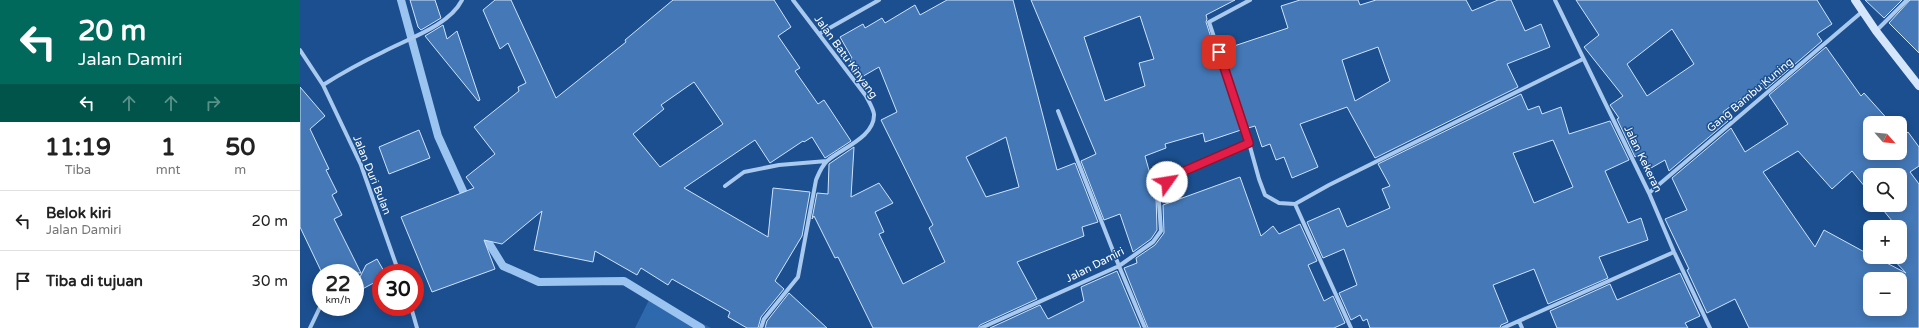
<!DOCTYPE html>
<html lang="id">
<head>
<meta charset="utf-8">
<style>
  body { margin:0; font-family:"Varela Round",sans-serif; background:#f6f6f6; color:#222; height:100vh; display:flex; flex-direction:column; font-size:15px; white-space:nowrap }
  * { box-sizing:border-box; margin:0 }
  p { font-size:13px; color:#767676 }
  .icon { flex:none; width:22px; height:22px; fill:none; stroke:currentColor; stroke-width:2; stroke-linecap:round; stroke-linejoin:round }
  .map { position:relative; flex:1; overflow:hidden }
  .sheet { display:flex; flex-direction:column; background:#fff; width:300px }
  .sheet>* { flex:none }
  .top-card { background:#00695c; color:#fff; overflow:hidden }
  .needle { width:26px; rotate:117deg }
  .buttons { position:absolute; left:1563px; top:116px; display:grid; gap:8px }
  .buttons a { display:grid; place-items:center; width:44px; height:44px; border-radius:8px; background:#fff; box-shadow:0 2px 10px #0003; font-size:20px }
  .speed { position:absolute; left:12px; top:264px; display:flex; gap:8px; font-size:20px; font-weight:700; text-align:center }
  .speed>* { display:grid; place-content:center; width:52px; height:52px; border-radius:50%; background:#fff; box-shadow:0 2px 10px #0003; line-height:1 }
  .speed small { font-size:10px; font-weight:400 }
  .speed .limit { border:6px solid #d22; background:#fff; color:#111 }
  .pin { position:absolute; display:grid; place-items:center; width:34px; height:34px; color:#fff; margin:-17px; border-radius:8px; box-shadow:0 2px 6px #0006 }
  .me { position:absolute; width:44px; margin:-22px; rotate:58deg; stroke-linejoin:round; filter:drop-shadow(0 0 3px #0008) }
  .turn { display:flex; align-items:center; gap:14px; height:84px; padding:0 12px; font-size:18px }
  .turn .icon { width:52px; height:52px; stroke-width:2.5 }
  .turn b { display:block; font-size:28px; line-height:34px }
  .lanes { display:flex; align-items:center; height:38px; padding:0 12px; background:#0003; justify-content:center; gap:20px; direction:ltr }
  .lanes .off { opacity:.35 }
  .eta { display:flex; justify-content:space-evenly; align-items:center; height:68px; text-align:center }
  .eta b { font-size:24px; font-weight:800; line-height:28px }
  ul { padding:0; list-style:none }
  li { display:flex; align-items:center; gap:12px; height:60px; padding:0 12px; border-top:1px solid #e0e0e0 }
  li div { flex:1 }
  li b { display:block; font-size:15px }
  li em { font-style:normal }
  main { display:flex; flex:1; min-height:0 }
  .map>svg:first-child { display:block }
  .green { fill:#2e69ad }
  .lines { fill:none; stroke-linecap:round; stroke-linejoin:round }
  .stream { stroke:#9cc4f0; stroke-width:8 }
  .building { fill:#4478b7; stroke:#cfe3fa; fill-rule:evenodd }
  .street { stroke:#a9c9ee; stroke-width:4 }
  .secondary { stroke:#d6e6fa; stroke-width:8 }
  .route-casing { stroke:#92132f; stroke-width:10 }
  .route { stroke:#e11d48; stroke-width:7 }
  .labels { text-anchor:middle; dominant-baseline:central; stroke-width:3; stroke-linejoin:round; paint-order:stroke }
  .street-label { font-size:11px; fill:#fff; stroke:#1b4f8f }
</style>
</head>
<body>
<main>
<section class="sheet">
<div class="top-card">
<div class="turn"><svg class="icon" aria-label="left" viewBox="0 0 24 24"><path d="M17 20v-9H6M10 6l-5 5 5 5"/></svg><div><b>20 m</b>Jalan Damiri</div></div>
<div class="lanes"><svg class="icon" aria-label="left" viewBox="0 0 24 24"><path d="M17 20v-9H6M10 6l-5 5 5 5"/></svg><svg class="icon off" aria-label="ahead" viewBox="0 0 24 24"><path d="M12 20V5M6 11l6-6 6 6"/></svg><svg class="icon off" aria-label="ahead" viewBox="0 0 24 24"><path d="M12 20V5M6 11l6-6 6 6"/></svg><svg class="icon off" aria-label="right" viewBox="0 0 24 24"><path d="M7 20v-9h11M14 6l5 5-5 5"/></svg></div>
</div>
<div class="eta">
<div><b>11:19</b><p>Tiba</p></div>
<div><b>1</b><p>mnt</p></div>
<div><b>50</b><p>m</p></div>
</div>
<ul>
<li><svg class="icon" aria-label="left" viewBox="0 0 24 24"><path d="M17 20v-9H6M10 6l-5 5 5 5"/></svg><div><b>Belok kiri</b><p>Jalan Damiri</p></div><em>20 m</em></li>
<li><svg class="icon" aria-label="arrive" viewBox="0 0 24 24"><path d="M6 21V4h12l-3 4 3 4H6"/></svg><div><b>Tiba di tujuan</b></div><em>30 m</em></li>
</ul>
</section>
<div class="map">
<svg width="1619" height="328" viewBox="0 0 1619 328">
  <rect width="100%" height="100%" fill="#1b4f8f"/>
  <path class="green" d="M351 296 411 328H335Z"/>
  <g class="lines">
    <path class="stream" d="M101 0 138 136 168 202
      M182 232 203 266 239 282 324 281 401 328"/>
  </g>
  <path class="building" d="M110 0H135L141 18 121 30 118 27Z
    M195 0H211L256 98 326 42 325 40 373 0H474L491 27 478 36 500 68 495 71 518 104 524 100 551 141 525 158 512 137 504 142 503 141 470 163 455 140 384 188 468 237 473 188 510 192 502 236 475 281 484 289 461 317 458 328H447L428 317 430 312 372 279 368 285 341 268 337 275 295 251 293 262 234 250 242 211 202 244 184 240 195 269 132 292 101 217 174 188 166 177 195 154 174 127 219 91 218 87 226 83 208 43 200 49 183 10ZM394 82 423 124 360 167 333 134 364 109 361 105Z
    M647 0H713L757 170 775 163 798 222 782 227 784 236 717 262 737 299 680 325 678 328H573L538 257 535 258 514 216 512 219 517 193 528 194 529 164 554 147 551 197 579 183 593 203 575 212 584 232 579 234 603 284 645 262 629 228 633 225 581 120 597 112 579 67 560 78 549 59 552 58 540 37 563 24 565 28 582 18 585 23 615 5 620 15ZM706 137 719 187 686 197 666 157Z
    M731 0H935L906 15 907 19 906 22 941 130 905 142 903 133 865 144 866 148 845 156 856 195 857 230 851 239 833 252 820 214 804 220 781 161 796 154ZM840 16 854 59 839 63 845 86 805 101 784 37Z
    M1000 0H1058L1060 5 1076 0H1166L1172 11 1198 0H1211L1225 31 1241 24 1250 47 1207 64 1218 87 1075 158 1047 107 1000 124 1018 167 992 178 984 157 976 160 970 144 962 147 955 126 948 128 922 50 988 28 981 6ZM1078 47 1090 81 1055 101 1042 60Z
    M1276 0H1517L1532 24 1517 34 1522 41 1466 89 1462 83 1423 112 1428 121 1369 171 1365 160 1351 168 1342 153 1335 157 1317 119 1319 118 1310 105 1323 96 1284 47 1299 35ZM1372 29 1394 64 1347 96 1327 64Z
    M1565 0H1602L1584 18Z
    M1610 0H1619V53L1589 23Z
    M143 25 147 39 157 31 180 100 178 101 125 36Z
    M1526 47 1561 96 1564 93 1591 123H1570V153H1600V133L1603 136 1608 132 1619 147V166L1610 172 1619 184V328H1449L1435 299 1407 313 1387 270 1389 269 1365 219 1387 210 1372 178 1431 128 1445 152 1488 124 1469 95ZM1498 151 1532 189 1552 171 1570 193V175H1600V205H1579L1597 227H1600V257H1591L1606 273 1575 257H1570V255L1524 230 1515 247 1463 172ZM1570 279H1600V309H1570Z
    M0 87 25 116 10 129 29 169 26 170 37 192 32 195 42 215 34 219 61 273H40L37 269 34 270V273H22L0 227Z
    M1221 94 1228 110 1239 106 1242 114 1261 107 1269 134 1310 121 1329 160 1305 171 1328 223 1341 218 1348 240 1299 257 1308 278 1248 304 1234 269 1193 285 1208 322 1201 325 1200 328H1070L1067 319 1063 321 1060 315 1051 320 1039 293 1057 285 1044 249 1023 258 1007 222 1039 208 1047 227 1090 208 1082 189 1090 186 1078 164ZM1253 140 1273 187 1234 203 1213 153Z
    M119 130 130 158 89 174 79 147Z
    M940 177 961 236 973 226 979 234 1000 224 1017 261 1008 265 1024 301 1033 296 1045 323 1034 328H848L824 268 837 263 836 258 855 245 864 233 863 205Z
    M77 259 85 273H81V279L55 293V287L66 265Z
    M817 271 841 328H690L740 305 748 319 784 301 781 287Z
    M1380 273 1400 316 1385 323 1388 328H1257L1250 311 1310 284 1317 300Z
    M489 293 527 328H465L467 321Z"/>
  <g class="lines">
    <path class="street" d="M950 0 909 22 949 143 959 179 965 195 979 203 995 204 1029 185 1283 59
      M1255 0 1349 193 1374 252 1410 328
      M1576 31 1607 0
      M519 34 579 0
      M0 50 23 85 61 165 99 273
      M23 85C42 73 62 62 83 52 107 39 149 26 162 0
      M758 111 819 266 845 328
      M425 186 444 172 479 165 527 161
      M1349 193 1563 11
      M995 204 1051 328
      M37 273V272
      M111 307 117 328
      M1219 321 1222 328
      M10 328 21 305
      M461 328 464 319 498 277 516 180C519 173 521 167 527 161 542 148 575 137 574 114 573 108 569 102 566 96L493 0
      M681 328 819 266 853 242 861 231 859 203 861 187 873 176 949 143
      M1203 328 1374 252"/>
    <path class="secondary" d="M1555 0 1576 31 1619 86"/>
  </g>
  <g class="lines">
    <defs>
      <path id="route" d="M867 182 873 176 949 143 919 52"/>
    </defs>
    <use href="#route" class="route-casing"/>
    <use href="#route" class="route"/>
  </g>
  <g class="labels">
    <g class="street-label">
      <text transform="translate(546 57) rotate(54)">Jalan Batu Kinyang</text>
      <text transform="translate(1450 95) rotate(-40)">Gang Bambu Kuning</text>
      <text transform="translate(1343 159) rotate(64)">Jalan Kekeran</text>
      <text transform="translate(72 175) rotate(68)">Jalan Duri Bulan</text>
      <text transform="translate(795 265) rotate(-27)">Jalan Damiri</text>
    </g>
  </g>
</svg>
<div class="buttons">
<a><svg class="needle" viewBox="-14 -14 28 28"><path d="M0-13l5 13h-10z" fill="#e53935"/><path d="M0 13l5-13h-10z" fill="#767676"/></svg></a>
<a><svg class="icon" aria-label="search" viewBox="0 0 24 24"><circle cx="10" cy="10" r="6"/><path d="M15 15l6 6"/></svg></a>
<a>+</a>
<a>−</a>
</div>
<div class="speed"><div>22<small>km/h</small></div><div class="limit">30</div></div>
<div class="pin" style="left:919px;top:52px;background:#d93025"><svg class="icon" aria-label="arrive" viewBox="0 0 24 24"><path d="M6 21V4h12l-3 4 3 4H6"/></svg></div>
<svg class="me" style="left:867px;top:182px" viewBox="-20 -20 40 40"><circle r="19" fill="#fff"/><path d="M0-13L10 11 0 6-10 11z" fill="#e11d48"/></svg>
</div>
</main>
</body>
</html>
